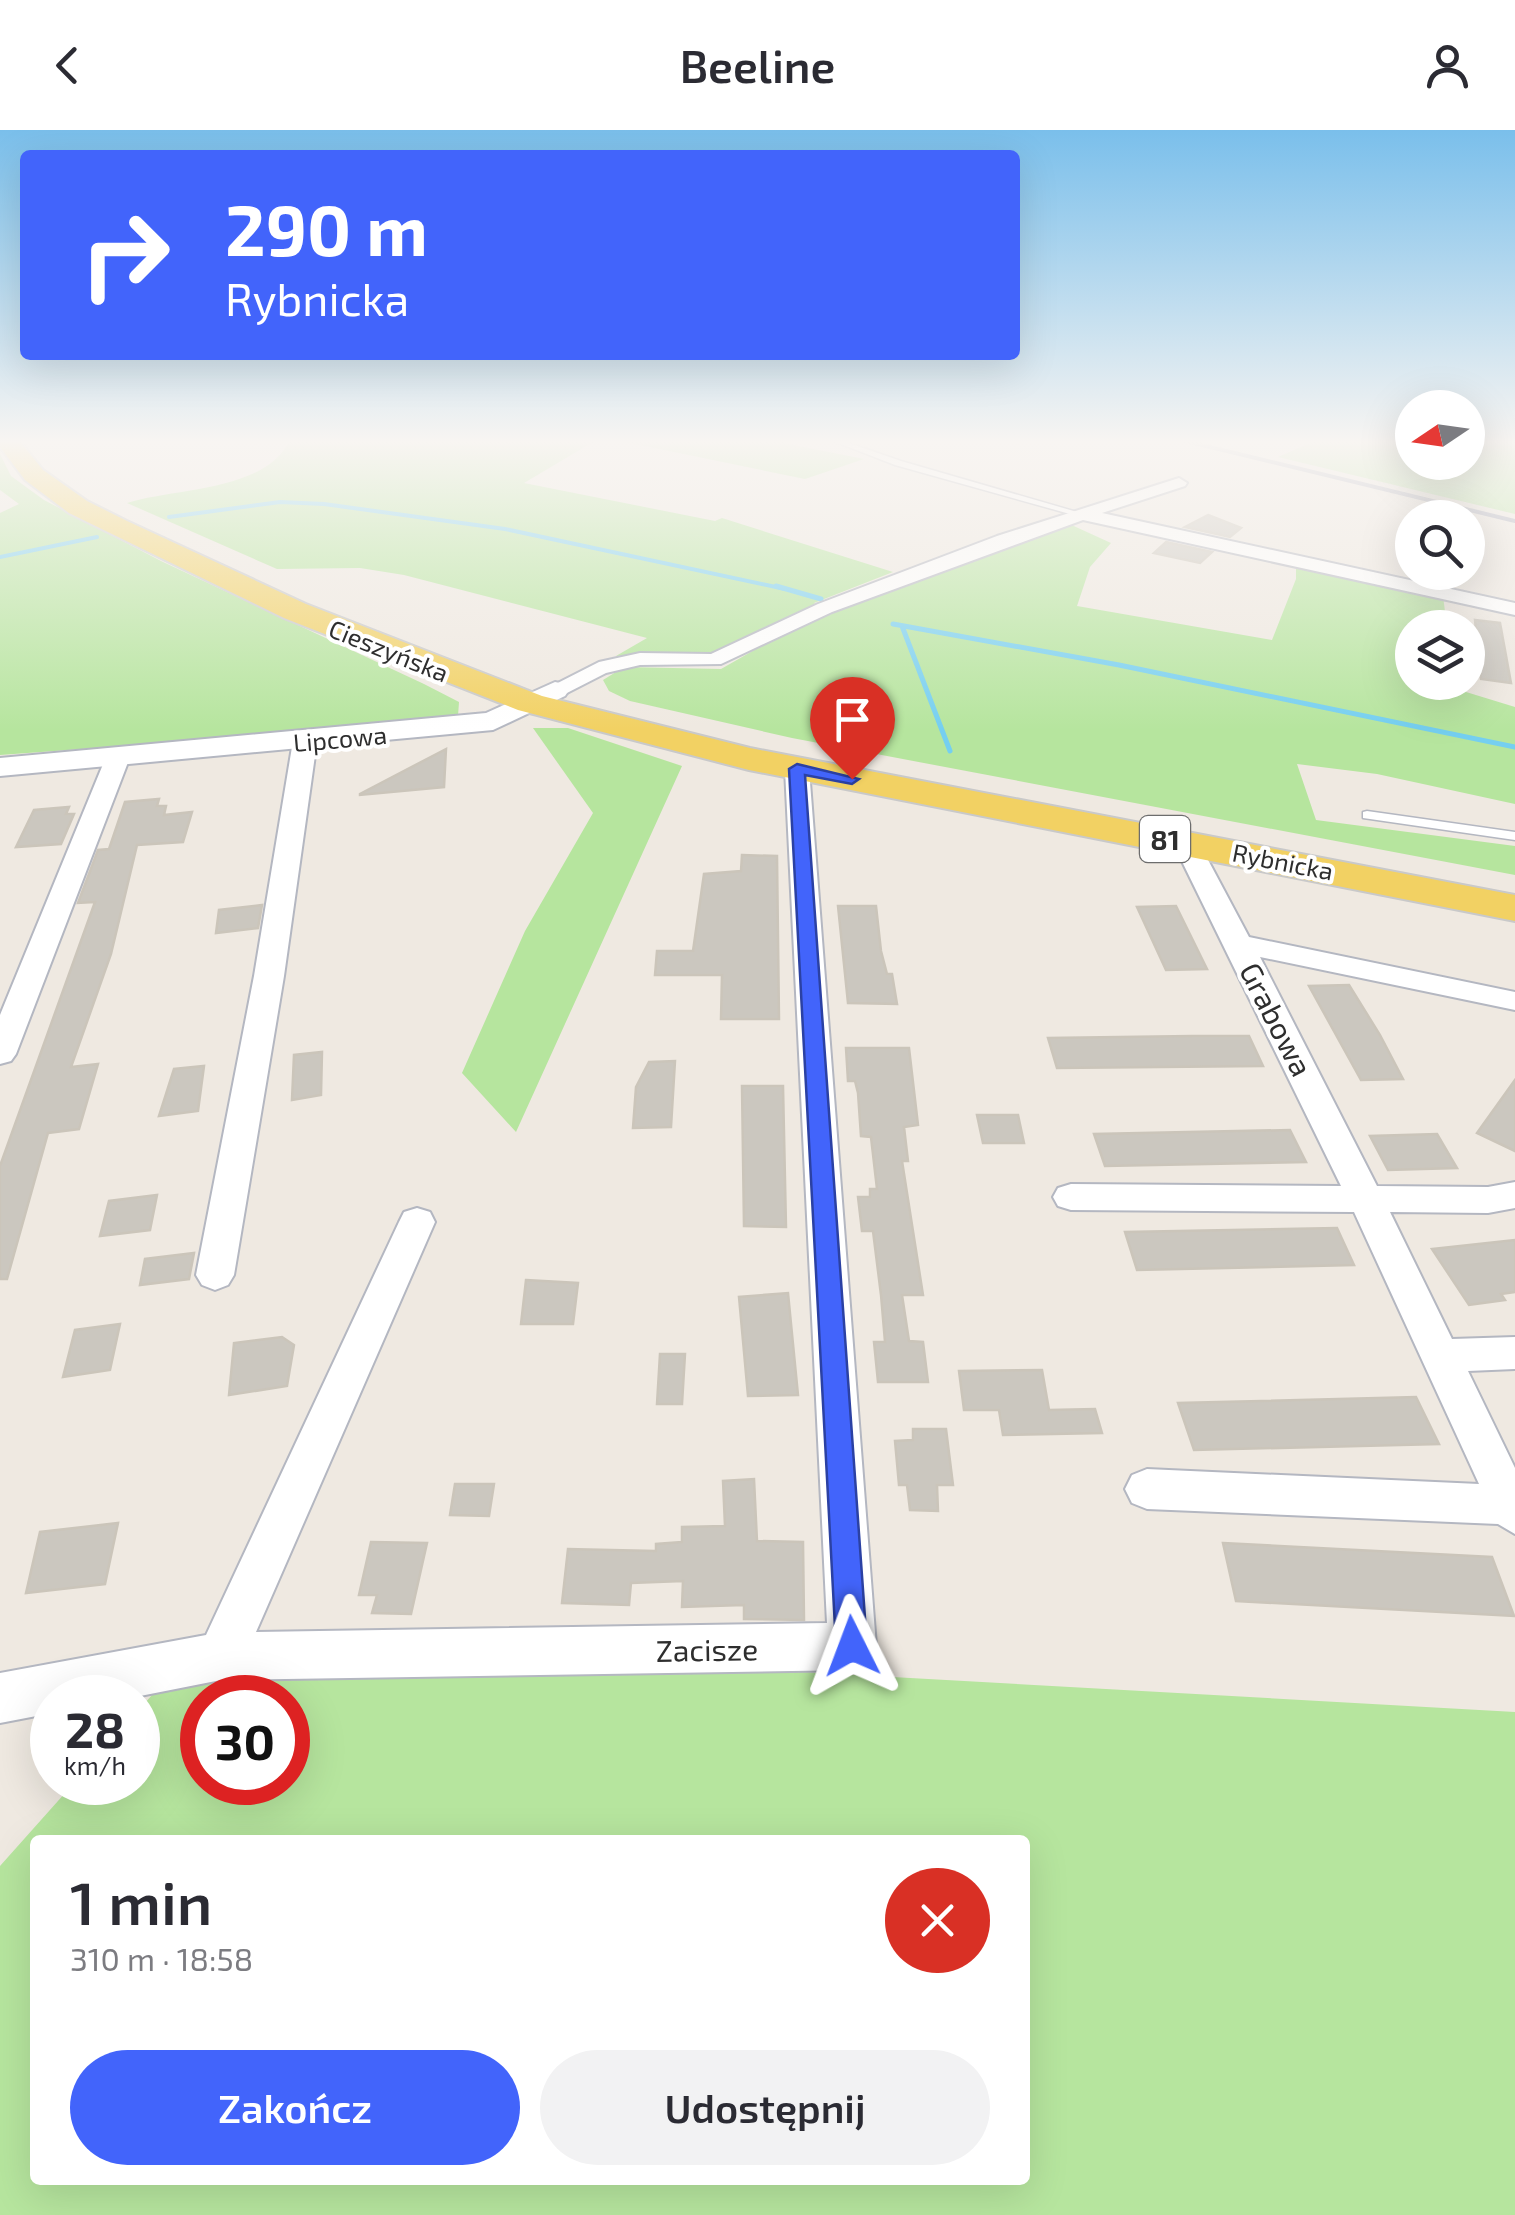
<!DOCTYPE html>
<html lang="pl">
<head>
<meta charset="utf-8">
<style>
  body { margin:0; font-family:"Exo 2",sans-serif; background:#f2f2f3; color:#2b2b33; height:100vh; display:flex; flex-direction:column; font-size:38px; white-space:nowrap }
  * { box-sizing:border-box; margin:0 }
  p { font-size:32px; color:#7c7c81 }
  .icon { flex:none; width:55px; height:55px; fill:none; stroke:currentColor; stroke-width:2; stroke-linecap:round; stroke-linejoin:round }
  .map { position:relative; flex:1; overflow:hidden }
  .side { position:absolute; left:30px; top:1705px; width:1000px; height:350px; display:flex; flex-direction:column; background:#fff; border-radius:10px; box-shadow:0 10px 40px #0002 }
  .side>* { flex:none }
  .top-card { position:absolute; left:20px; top:20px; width:1000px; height:210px; border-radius:10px; box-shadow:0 10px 40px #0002; background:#4264fb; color:#fff; overflow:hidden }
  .needle { width:65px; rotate:257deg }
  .buttons { position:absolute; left:1395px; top:260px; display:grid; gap:20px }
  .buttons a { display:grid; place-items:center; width:90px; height:90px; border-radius:50%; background:#fff; box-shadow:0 10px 40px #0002; font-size:50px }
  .speed { position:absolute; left:30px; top:1545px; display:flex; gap:20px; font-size:50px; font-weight:700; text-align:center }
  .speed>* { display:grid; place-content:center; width:130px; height:130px; border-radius:50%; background:#fff; box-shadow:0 10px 40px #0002; line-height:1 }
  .speed small { font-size:25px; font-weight:400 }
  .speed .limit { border:15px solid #d22; background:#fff; color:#111 }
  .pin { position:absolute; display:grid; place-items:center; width:85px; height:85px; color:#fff; margin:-102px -42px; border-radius:50% 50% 50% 0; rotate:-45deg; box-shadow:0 0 10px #0007 }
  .pin .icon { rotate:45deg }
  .me { position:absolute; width:110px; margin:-55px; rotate:357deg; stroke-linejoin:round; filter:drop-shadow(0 0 8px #0008) }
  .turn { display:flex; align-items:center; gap:35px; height:210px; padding:0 40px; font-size:45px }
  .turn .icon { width:130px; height:130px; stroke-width:2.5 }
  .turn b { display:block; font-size:70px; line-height:85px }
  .round { display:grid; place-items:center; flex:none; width:105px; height:105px; border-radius:52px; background:#f2f2f3 }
  .head { display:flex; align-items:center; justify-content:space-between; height:170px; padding:0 40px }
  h1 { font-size:60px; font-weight:600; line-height:75px }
  .action { display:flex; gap:20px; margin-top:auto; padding:20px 40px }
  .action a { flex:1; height:115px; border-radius:60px; background:#4264fb; color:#fff; font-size:40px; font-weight:600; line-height:115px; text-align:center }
  .action a+a { background:#f2f2f3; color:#2b2b33 }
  header { display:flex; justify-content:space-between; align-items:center; height:130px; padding:0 40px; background:#fff; font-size:45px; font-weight:600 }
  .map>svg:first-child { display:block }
  .green { fill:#b6e59e; fill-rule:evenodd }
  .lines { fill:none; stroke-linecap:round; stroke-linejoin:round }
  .stream-far1 { stroke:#75cff0; stroke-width:4 }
  .stream { stroke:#75cff0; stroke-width:5 }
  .building { fill:#cbc7bf; stroke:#cbc5ba; stroke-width:2.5 }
  .service-casing { stroke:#b4b7c1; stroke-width:3 }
  .minor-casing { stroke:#b4b7c1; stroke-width:4 }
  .tertiary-casing { stroke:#b4b7c1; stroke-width:4 }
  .primary-casing { stroke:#c9c9c9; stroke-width:4 }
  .service { fill:#fff; fill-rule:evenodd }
  .minor { fill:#fff; fill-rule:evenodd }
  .tertiary { fill:#fff; fill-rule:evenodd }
  .primary { fill:#f2d163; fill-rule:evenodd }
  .rail { stroke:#a3a6b8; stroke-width:4 }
  .route { fill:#4264fb; stroke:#2b41a3; stroke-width:2.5 }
  .labels { text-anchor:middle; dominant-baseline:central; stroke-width:8; stroke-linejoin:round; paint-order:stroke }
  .far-street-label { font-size:25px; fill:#2e2e2e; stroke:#fff }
  .shield { fill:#fff; stroke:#6d6d6d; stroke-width:2.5 }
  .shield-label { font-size:28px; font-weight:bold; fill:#2e2e2e }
  .street-label { font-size:30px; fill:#2e2e2e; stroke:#fff }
</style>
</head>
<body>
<header><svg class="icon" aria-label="back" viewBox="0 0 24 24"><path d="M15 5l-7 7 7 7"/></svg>Beeline<svg class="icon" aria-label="person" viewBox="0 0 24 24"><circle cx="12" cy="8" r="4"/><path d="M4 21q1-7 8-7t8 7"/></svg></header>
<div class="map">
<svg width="1515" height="2085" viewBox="0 0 1515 2085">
  <rect width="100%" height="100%" fill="#efe9e1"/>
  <path class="green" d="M290 309H598L524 353 715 391 722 388 893 442 814 473 819 477 711 523 616 526 647 508 404 445 360 438 277 439 127 373C172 358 268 362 290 309Z
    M611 309H764L864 329 805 349Z
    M1319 309H1412V332H1468V309H1515V384L1278 327Z
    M0 324 11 346 44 370 161 431 424 554 459 572 458 586 421 594 0 625V383L19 374 0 360Z
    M1065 392 1111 413 1090 437 1077 476 1272 510 1296 449V435L1443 466 1447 497 1412 498V552L1452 553 1453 558 1515 577V674L1377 644 1297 634 1316 690 1515 716V745L792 608 630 571 609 561 603 550 624 537 721 539 814 486Z
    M533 598H568L682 636 516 1002 462 943 525 801 593 683Z
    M678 1535 1515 1582V2085H0V1736L74 1653 138 1652V1581L172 1542ZM202 1568H288V1652H202ZM35 1710H1025V2050H35Z"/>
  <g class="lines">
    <path class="stream-far1" d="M169 387 280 372 324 374 505 399 785 459
      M0 427 97 407"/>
    <path class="stream" d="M776 456 821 469
      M893 494 1119 535 1515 617
      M902 496 950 621"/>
  </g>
  <path class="building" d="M1208 385 1241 398 1230 407 1185 397Z
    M1166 412 1212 422 1200 433 1154 423Z
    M1475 490 1500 493 1511 553 1481 549Z
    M446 619 444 657 360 665V664Z
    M159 669 157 676H166L164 685 192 682 183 712 137 715 111 824 71 937 98 934 79 999 48 1003 7 1149H0V1036L95 772 78 773 98 720 109 719 125 672Z
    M69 677 66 684H74L61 714 16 717 34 680Z
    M742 725 777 726 779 889H721L722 845H655L657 821H693L704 744 741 741Z
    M262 775 258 798 216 803 219 780Z
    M838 776H876L881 821 887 844H892L897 874 848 873Z
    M1176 776 1207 839 1166 840 1137 777Z
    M1349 855 1380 905 1403 949 1361 950 1309 856Z
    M1192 906H1249L1263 936 1057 938 1048 908Z
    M846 918H909L918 995 904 997 908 1031H902L923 1165H902L909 1211 923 1212 928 1252H878L874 1212H885L881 1165 873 1101H862L858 1067H870V1059H877L871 1007 861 1006 858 963 855 951H848Z
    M322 922 321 965 292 970 294 925Z
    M675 931 671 997 633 998 636 957 649 932Z
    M204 936 198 981 159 986 174 939Z
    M1515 950V1021L1477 1003Z
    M742 956H783L786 1097 744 1096Z
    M977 985H1018L1024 1013H983Z
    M1290 1000 1306 1032 1105 1036 1094 1004Z
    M1437 1004 1457 1038 1388 1040 1370 1006Z
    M157 1065 150 1100 100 1106 109 1071Z
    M1337 1098 1354 1135 1137 1140 1125 1102Z
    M1515 1110V1162L1501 1164 1505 1170 1469 1175 1432 1119Z
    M194 1123 189 1149 140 1155 145 1129Z
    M526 1150 578 1153 573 1194H521Z
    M788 1163 798 1265 748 1266 739 1167Z
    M120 1194 110 1240 63 1247 75 1200Z
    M282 1207 294 1215 287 1256 229 1265 234 1213Z
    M660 1224H685L682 1274H657Z
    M1042 1240 1049 1280 1095 1279 1102 1303 1003 1305 999 1280H964L959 1241Z
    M1416 1267 1439 1314 1194 1320 1178 1273Z
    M913 1299H946L953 1355H937L938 1381 910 1380 907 1355H899L895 1311 913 1310Z
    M754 1349 757 1411 803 1412 804 1490 744 1489V1475L682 1477 683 1451 631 1453 629 1475 562 1473 568 1419 656 1421V1414L682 1412V1397L725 1396 723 1351Z
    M455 1354H494L489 1386 450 1385Z
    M118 1393 105 1454 26 1463 40 1402Z
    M371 1412 427 1413 411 1484 372 1483 377 1465H359Z
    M1223 1413 1492 1427 1514 1486 1236 1471Z"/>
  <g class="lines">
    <defs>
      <path id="service" d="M828 309H837L901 331 1084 384 1077 386 895 335Z
        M1367 681 1515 702V710L1363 688V682Z"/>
      <path id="minor" d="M1179 348 1187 353 1185 356 1102 383 1515 473V485L1083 390 832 482 721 534 640 535 606 543 563 565H547L544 560 599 532 640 523 711 524 818 474 997 406Z
        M305 604 317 611 284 846 234 1145 228 1155 215 1160 202 1155 196 1145 254 846 293 611Z
        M118 620 130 627 16 924 11 931 0 934V885L106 627Z
        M797 632 809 639 876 1516 869 1533 852 1540 221 1550 130 1568H52V1583L0 1593V1543L206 1505 399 1092 404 1082 417 1078 430 1082 435 1092 256 1502 827 1493 785 639Z
        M1186 705 1199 713 1249 807 1515 862V880L1260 827 1377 1056 1488 1057 1515 1052V1078L1488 1083 1390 1082 1452 1209 1515 1207V1239L1468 1241 1515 1338V1404L1498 1394 1147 1379 1132 1373 1125 1359 1132 1345 1147 1339 1479 1354 1354 1082 1071 1080 1058 1076 1053 1067 1058 1058 1071 1054 1341 1056 1173 713Z"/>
      <path id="tertiary" d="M555 552 565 554 569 560 565 566 493 600 0 646V628L486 583Z"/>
      <path id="primary" d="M0 309H18L43 340 87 371 127 391 306 474 542 566 750 618 1515 765V791L749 640 518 580 284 488 69 383 25 350 0 317Z"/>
    </defs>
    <use href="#service" class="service-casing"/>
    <use href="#minor" class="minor-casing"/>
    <use href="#tertiary" class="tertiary-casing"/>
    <use href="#primary" class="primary-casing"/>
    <use href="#service" class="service"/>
    <use href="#minor" class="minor"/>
    <use href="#tertiary" class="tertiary"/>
    <use href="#primary" class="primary"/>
    <path class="rail" d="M1177 309 1515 391"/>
  </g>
  <linearGradient id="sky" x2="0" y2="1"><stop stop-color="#7abfeb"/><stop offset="0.52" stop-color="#f8f5f2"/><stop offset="1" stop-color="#f8f5f2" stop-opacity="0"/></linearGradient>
  <rect width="1515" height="600" fill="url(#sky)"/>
  <path class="route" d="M797 634 859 649 852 654 805 645 867 1516 863 1527 852 1532 840 1527 836 1516 789 639Z"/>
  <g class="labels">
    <g class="far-street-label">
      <text transform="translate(389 520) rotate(22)">Cieszyńska</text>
      <text transform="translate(340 608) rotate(-5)">Lipcowa</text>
      <text transform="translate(1283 731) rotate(11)">Rybnicka</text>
    </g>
    <rect class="shield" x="1140" y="686" width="50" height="46" rx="8"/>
    <g class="shield-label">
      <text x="1165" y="709">81</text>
    </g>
    <g class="street-label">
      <text transform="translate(1277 889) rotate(63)">Grabowa</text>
      <text transform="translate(707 1519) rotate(-1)">Zacisze</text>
    </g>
  </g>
</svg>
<div class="buttons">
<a><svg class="needle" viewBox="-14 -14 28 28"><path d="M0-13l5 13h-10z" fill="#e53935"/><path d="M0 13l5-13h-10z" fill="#7c7c81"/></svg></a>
<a><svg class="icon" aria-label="search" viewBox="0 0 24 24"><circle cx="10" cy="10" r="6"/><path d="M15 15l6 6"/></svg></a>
<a><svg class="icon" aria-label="layers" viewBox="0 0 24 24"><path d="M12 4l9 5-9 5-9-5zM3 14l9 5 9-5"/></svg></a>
</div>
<div class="speed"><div>28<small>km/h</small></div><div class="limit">30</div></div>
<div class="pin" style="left:852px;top:649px;background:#d93025"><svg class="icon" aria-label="arrive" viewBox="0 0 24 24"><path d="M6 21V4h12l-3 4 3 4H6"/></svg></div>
<svg class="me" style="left:852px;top:1516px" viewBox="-20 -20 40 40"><path d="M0-17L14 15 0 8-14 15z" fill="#4264fb" stroke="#fff" stroke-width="4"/></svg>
<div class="top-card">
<div class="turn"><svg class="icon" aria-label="right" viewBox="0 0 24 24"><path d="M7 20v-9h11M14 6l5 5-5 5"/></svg><div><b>290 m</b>Rybnicka</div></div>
</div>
<section class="side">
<div class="head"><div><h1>1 min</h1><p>310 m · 18:58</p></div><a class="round" style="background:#d93025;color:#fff"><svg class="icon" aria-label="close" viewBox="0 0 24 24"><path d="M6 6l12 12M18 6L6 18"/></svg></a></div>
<div class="action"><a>Zakończ</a><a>Udostępnij</a></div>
</section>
</div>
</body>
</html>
